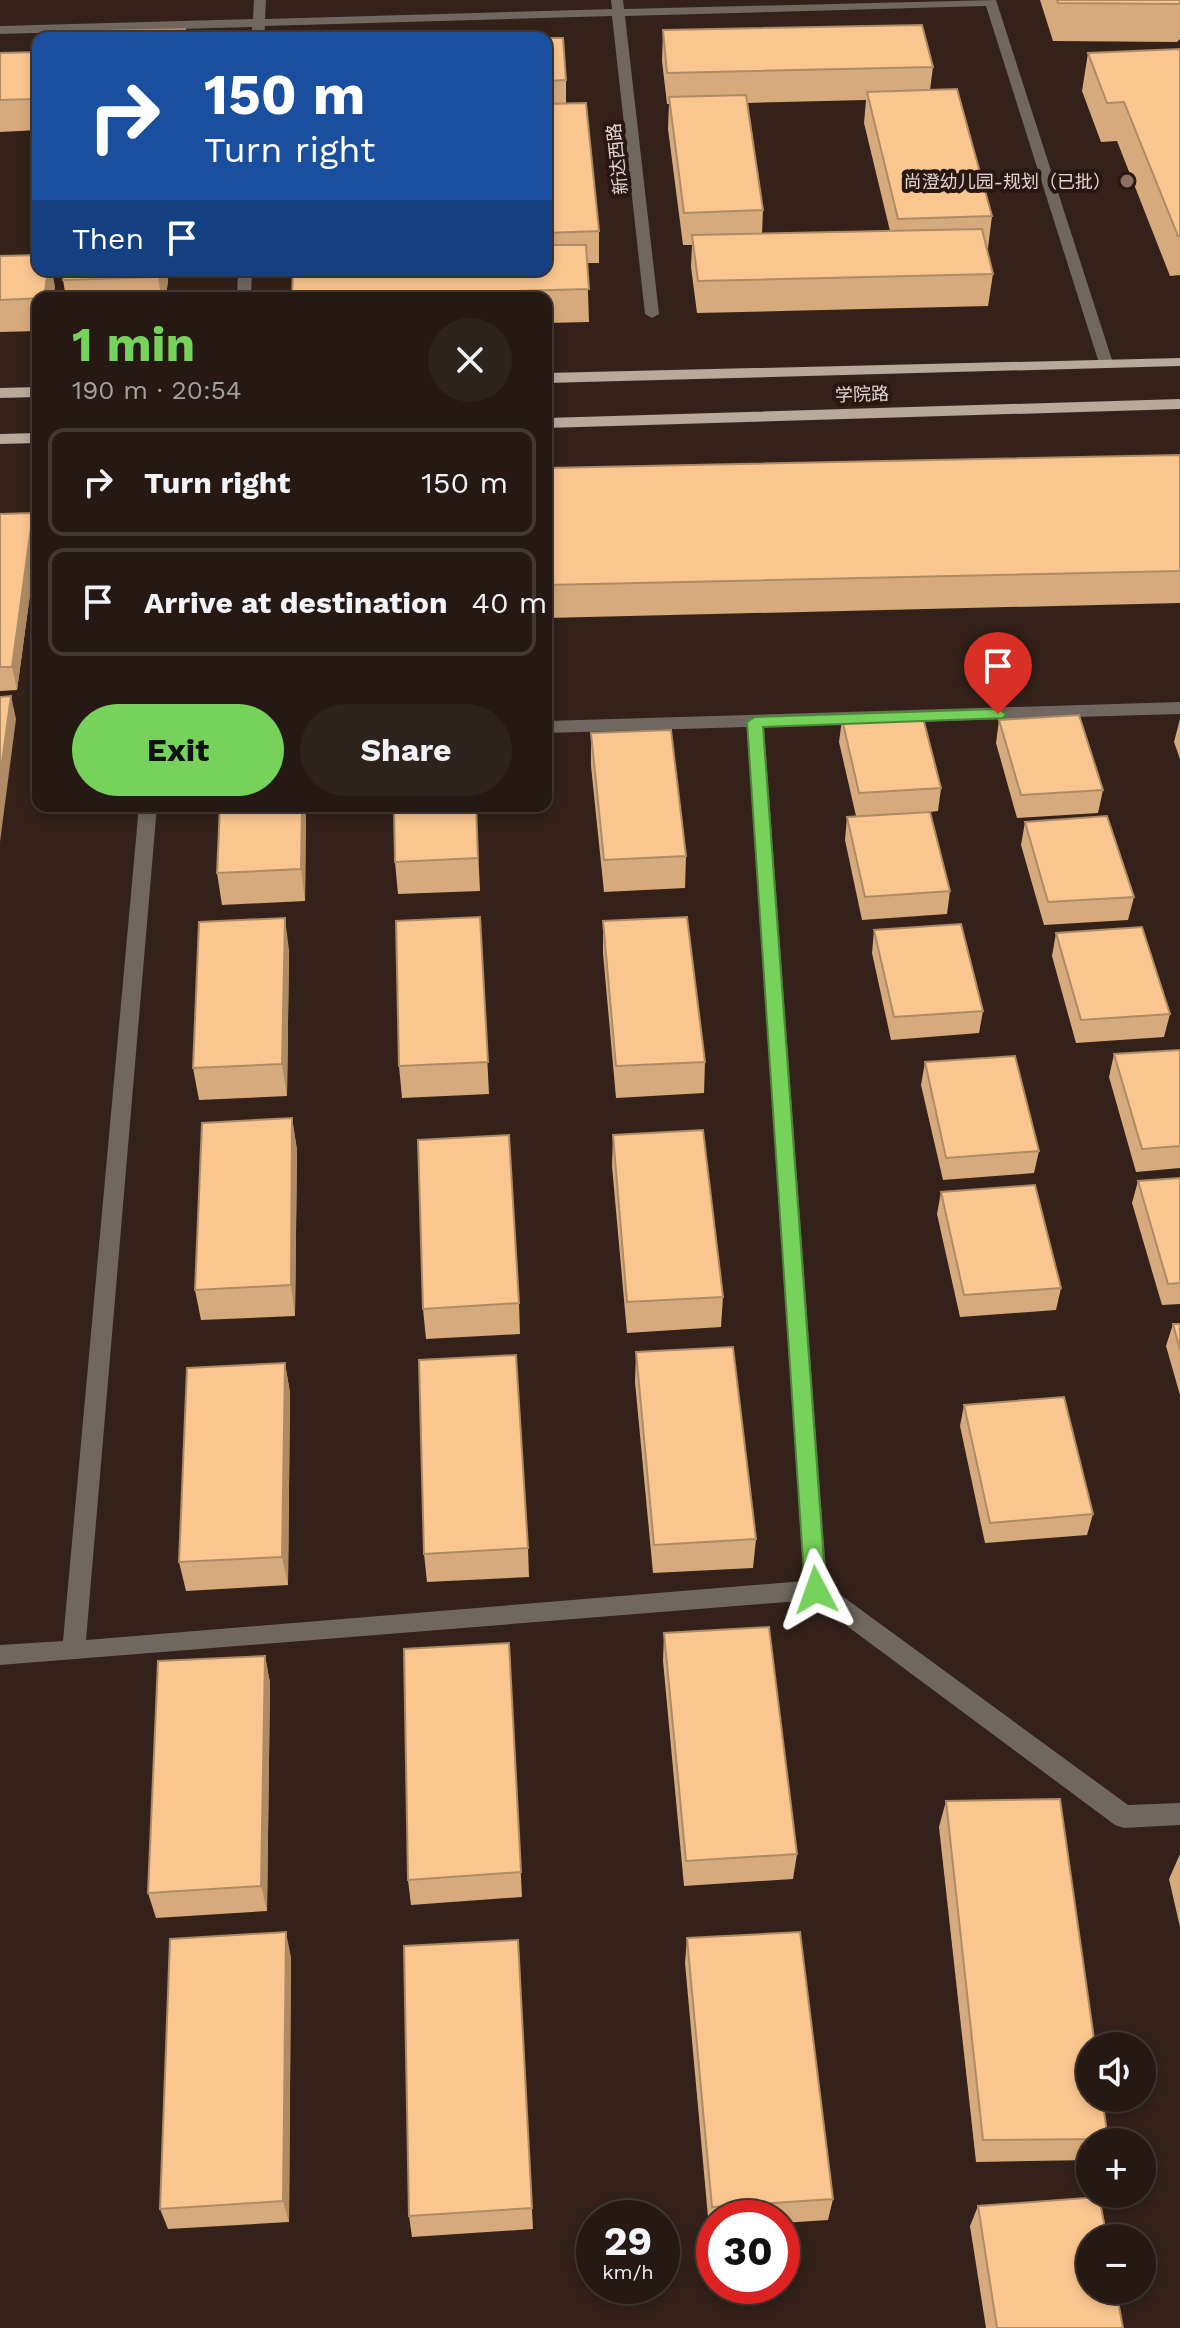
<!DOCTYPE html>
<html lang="en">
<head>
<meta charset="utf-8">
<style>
  body { margin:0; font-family:"Work Sans","Noto Sans SC",sans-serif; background:#2e221d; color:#f1f3f6; height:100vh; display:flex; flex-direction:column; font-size:30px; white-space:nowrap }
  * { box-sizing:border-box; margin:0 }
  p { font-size:26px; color:#a4a0a0 }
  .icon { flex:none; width:44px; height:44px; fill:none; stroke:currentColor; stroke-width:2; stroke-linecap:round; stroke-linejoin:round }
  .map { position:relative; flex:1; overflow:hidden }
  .details { position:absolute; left:32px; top:292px; width:520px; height:520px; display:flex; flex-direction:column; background:#261914; border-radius:16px; box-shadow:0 4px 12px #0003,0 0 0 2px #423834 }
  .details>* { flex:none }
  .top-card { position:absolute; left:32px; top:32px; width:520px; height:244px; border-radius:16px; box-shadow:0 4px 12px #0003,0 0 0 2px #423834; background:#1a4fa0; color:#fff; overflow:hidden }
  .buttons { position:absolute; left:1076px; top:2032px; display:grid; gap:16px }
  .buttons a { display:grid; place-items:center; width:80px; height:80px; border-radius:50%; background:#261914; box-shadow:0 4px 12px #0003,0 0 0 2px #423834; font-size:40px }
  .speed { position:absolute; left:576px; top:2200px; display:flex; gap:16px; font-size:40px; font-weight:700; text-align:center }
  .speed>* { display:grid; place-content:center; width:104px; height:104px; border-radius:50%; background:#261914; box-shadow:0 4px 12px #0003,0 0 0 2px #423834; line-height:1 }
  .speed small { font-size:20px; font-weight:400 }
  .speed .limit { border:12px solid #d22; background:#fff; color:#111 }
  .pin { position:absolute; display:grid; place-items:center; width:68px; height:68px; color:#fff; margin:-82px -34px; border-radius:50% 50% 50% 0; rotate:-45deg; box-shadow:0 0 8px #0007 }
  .pin .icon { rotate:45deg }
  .me { position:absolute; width:88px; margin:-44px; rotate:356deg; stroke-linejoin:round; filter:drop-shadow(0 0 6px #0008) }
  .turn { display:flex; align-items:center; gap:28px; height:168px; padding:0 40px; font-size:36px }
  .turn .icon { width:104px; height:104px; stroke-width:2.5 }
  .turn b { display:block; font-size:56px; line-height:68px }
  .then { display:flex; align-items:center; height:76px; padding:0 40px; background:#0003; gap:16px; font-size:30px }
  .round { display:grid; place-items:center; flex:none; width:84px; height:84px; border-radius:42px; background:#2e221d }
  .head { display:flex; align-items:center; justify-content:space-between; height:136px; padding:0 40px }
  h1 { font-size:48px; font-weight:700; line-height:60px; color:#76d25a }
  .action { display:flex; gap:16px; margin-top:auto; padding:16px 40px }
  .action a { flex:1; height:92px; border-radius:48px; background:#76d25a; color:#111; font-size:32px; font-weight:700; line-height:92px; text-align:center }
  .action a+a { background:#2e221d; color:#f1f3f6 }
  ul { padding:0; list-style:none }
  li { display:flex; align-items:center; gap:24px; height:108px; margin:0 16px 12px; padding:0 24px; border:4px solid #423834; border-radius:16px }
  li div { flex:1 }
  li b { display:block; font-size:30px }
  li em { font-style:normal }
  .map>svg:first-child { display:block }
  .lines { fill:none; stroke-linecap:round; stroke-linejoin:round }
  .minor { fill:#6f6760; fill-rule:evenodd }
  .major { fill:#b8a99b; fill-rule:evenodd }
  .wall { fill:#d6aa7c; fill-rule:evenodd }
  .shaded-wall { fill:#ae8b65 }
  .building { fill:#f9c690; stroke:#ae8b65; stroke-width:2 }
  .route { fill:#76d25a; stroke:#4d883a; stroke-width:2 }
  .education-dot { fill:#8d6e63; stroke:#291711; stroke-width:3 }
  .labels { text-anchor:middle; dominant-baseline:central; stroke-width:8; stroke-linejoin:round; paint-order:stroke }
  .far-street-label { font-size:18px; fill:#e3d6d1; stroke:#291711 }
  .far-poi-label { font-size:18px; fill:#e3d6d1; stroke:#291711; text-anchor:end }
</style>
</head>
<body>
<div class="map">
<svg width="1180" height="2328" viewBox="0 0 1180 2328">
  <rect width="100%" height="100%" fill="#33211a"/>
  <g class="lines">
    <path class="minor" d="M254 0H266L265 19 612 9 611 0H623L624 9 996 0 1113 363 1106 367 1099 363 986 6 625 16 659 314 652 318 645 314 612 16 265 26 264 38H252V27L0 34V26L253 19Z
      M238 270H252L251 298H237Z
      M1180 702V714L764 726 827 1585 1128 1805 1180 1803V1825L1124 1828 1115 1825 812 1600 0 1665V1645L63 1641 139 806H157L86 1640 804 1581 747 727 546 733V721Z"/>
    <path class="major" d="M1180 358V366L546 383V373Z
      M38 387V397L0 398V388Z
      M1180 399V409L546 428V418Z
      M38 433V443L0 444V434Z"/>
  </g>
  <path class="wall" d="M1040 0H1180V39L1177 42 1053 41Z
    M663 30 933 67 930 90 992 216 988 248H986L993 274 988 306 697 313 691 267 692 245H683L668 129 669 104H667L662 61ZM866 100 864 123 890 231 762 234 763 210 747 103Z
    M546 38 566 80V103L599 231V263H587L589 322 546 323V298H292V297L546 270Z
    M1180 49V275L1170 276 1117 141 1101 142 1082 91 1088 53Z
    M38 52V130L0 132V53Z
    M0 256 55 287 38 298V331L0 332Z
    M64 270H169L166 298H66L63 280Z
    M1180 455V603L546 618V468Z
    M33 513 38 536 17 690 0 691V514Z
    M842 719 941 788 938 811 930 812 950 891 947 914 862 920 845 840 847 817 856 816 839 742Z
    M1180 719V759L1174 742Z
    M999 720 1103 790 1098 813 1017 818 996 743Z
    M591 733 686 856 685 888 604 892 591 766Z
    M220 806H306L305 901 222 905 217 873Z
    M476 806 480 891 398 894 395 862Z
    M1025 822 1134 897 1128 920 1044 925 1021 845Z
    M480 917 489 1094 402 1098 399 1066Z
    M603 921 705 1062 704 1093 616 1098 603 953Z
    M874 930 983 1011 979 1033 891 1040 872 953Z
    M1056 933 1170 1014 1164 1037 1076 1043 1052 956Z
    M289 950 287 1096 199 1100 193 1068Z
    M1180 1050V1168L1136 1172 1109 1077 1114 1054Z
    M925 1062 1039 1151 1034 1173 943 1180 921 1085Z
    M292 1118 297 1150 295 1316 201 1320 195 1290Z
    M613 1135 723 1297 721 1327 627 1333 612 1166Z
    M1180 1178V1304L1162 1305 1132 1203 1138 1181Z
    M941 1192 1061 1288 1056 1310 960 1317 937 1214Z
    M519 1303 520 1334 426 1339 423 1309Z
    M1173 1324H1180V1395L1166 1346Z
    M636 1352 756 1539 753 1568 653 1573 635 1382Z
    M285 1363 290 1393 288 1585 186 1591 179 1562Z
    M964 1405 1093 1514 1087 1535 985 1543 960 1426Z
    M528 1548 529 1577 427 1582 424 1554Z
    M664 1633 797 1854 793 1879 684 1886 663 1661Z
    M509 1643 522 1897 411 1905 408 1880Z
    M265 1656 270 1683 267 1911 156 1918 148 1893Z
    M946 1801 1108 2139 1106 2142H1090V2160L976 2162 939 1827Z
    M1180 1854V1927L1169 1879Z
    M687 1938 833 2199 828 2220 782 2223V2218H714V2227L709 2228 685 1963Z
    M518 1940 533 2229 412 2237 409 2216Z
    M291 1957 289 2222 168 2229 160 2209Z
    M978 2206 1123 2328H986L970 2226Z"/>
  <path class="shaded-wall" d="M48 270H52L55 287 54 298H44Z
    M159 270H169L166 298H161L158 277Z
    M33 513 38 536 17 690 12 667Z
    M11 696 16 719 0 842V777Z
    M302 806H306L305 901 301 869Z
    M285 918 289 950 287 1096 282 1064Z
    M292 1118 297 1150 295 1316 291 1285Z
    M285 1363 290 1393 288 1585 282 1557Z
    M265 1656 270 1683 267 1911 261 1886Z
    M286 1932 291 1957 289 2222 283 2201Z"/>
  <path class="building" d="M1057 0H1180V4L1058 3Z
    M922 25 933 67 667 73 663 30Z
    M185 29 184 38H103L104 31Z
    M546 38H563L566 80 546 81Z
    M1180 49V236H1178L1124 102 1107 103 1088 53Z
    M38 52V99L0 100V53Z
    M957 89 992 216 898 219 867 92Z
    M746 95 763 210 684 213 669 97Z
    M586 103 599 231 546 233V104Z
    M982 229 993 274 698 281 692 235Z
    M546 245H586L589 289 292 297 293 270H546Z
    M38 255V270H48L44 298 0 300V256Z
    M64 270H159L158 277 63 280Z
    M1180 455V571L546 585V468Z
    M33 513 12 667H0V514Z
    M11 696 0 777V697Z
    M922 714 941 788 859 793 842 719Z
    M1079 715 1103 790 1021 795 999 720Z
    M671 730 686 856 604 860 591 733Z
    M220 806H302L301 869 217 873Z
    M394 806H476L478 858 395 862Z
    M930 812 950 891 865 897 847 817Z
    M1107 816 1134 897 1048 902 1025 822Z
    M480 917 488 1062 399 1066 396 921Z
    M687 917 705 1062 616 1066 603 921Z
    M285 918 282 1064 193 1068 199 922Z
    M961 924 983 1011 894 1017 874 930Z
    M1142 927 1170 1014 1081 1020 1056 933Z
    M1180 1050V1146L1142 1149 1114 1054Z
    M1015 1056 1039 1151 946 1158 925 1062Z
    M292 1118 291 1285 195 1290 202 1123Z
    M703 1130 723 1297 627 1302 613 1135Z
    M509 1135 519 1303 423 1309 418 1140Z
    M1180 1178V1283L1168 1284 1138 1181Z
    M1035 1185 1061 1288 964 1295 941 1192Z
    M1173 1324H1180V1350Z
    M733 1347 756 1539 654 1545 636 1352Z
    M516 1355 528 1548 424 1554 419 1360Z
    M285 1363 282 1557 179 1562 187 1368Z
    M1064 1397 1093 1514 990 1523 964 1405Z
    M769 1627 797 1854 686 1861 664 1633Z
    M509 1643 521 1872 408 1880 404 1649Z
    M265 1656 261 1886 148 1893 158 1661Z
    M1060 1799 1095 2046H1090V2098H1102L1108 2139 983 2140 946 1801Z
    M286 1932 283 2201 160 2209 170 1939Z
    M800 1932 833 2199 712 2207 687 1938Z
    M518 1940 532 2208 409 2216 404 1946Z
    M1099 2197 1107 2238H1090V2290H1116L1123 2328H997L978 2206Z"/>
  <path class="route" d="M998 709 1006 714 1003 718 763 727 826 1590 823 1596 816 1599 809 1596 805 1590 747 722 755 717Z"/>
  <circle class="education-dot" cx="1127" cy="181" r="8"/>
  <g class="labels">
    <g class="far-street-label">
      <text transform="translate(617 159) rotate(-96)">新达西路</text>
      <text transform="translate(862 394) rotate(-2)">学院路</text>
    </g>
    <g class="far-poi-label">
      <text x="1111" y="181">尚澄幼儿园-规划（已批）</text>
    </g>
  </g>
</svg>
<div class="buttons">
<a><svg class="icon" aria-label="sound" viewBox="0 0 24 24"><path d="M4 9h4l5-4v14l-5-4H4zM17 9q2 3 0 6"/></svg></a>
<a>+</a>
<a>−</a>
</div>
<div class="speed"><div>29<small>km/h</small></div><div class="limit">30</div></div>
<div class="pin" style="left:998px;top:714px;background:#d93025"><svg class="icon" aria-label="arrive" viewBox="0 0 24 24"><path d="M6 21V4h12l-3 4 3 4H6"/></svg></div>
<svg class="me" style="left:816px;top:1590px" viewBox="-20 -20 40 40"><path d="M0-17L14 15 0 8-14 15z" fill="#76d25a" stroke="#fff" stroke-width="4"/></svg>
<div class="top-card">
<div class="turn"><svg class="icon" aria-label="right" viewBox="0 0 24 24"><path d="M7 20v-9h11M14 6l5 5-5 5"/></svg><div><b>150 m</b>Turn right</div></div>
<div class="then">Then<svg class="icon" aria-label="arrive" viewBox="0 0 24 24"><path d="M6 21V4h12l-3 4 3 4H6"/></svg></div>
</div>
<section class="details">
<div class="head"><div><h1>1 min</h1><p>190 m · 20:54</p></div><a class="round"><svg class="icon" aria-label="close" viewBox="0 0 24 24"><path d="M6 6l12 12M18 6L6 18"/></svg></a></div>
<ul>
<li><svg class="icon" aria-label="right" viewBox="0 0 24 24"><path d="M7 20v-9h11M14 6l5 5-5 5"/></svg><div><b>Turn right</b></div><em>150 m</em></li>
<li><svg class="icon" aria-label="arrive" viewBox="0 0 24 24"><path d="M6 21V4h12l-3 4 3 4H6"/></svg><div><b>Arrive at destination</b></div><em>40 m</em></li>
</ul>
<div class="action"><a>Exit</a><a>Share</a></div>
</section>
</div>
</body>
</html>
